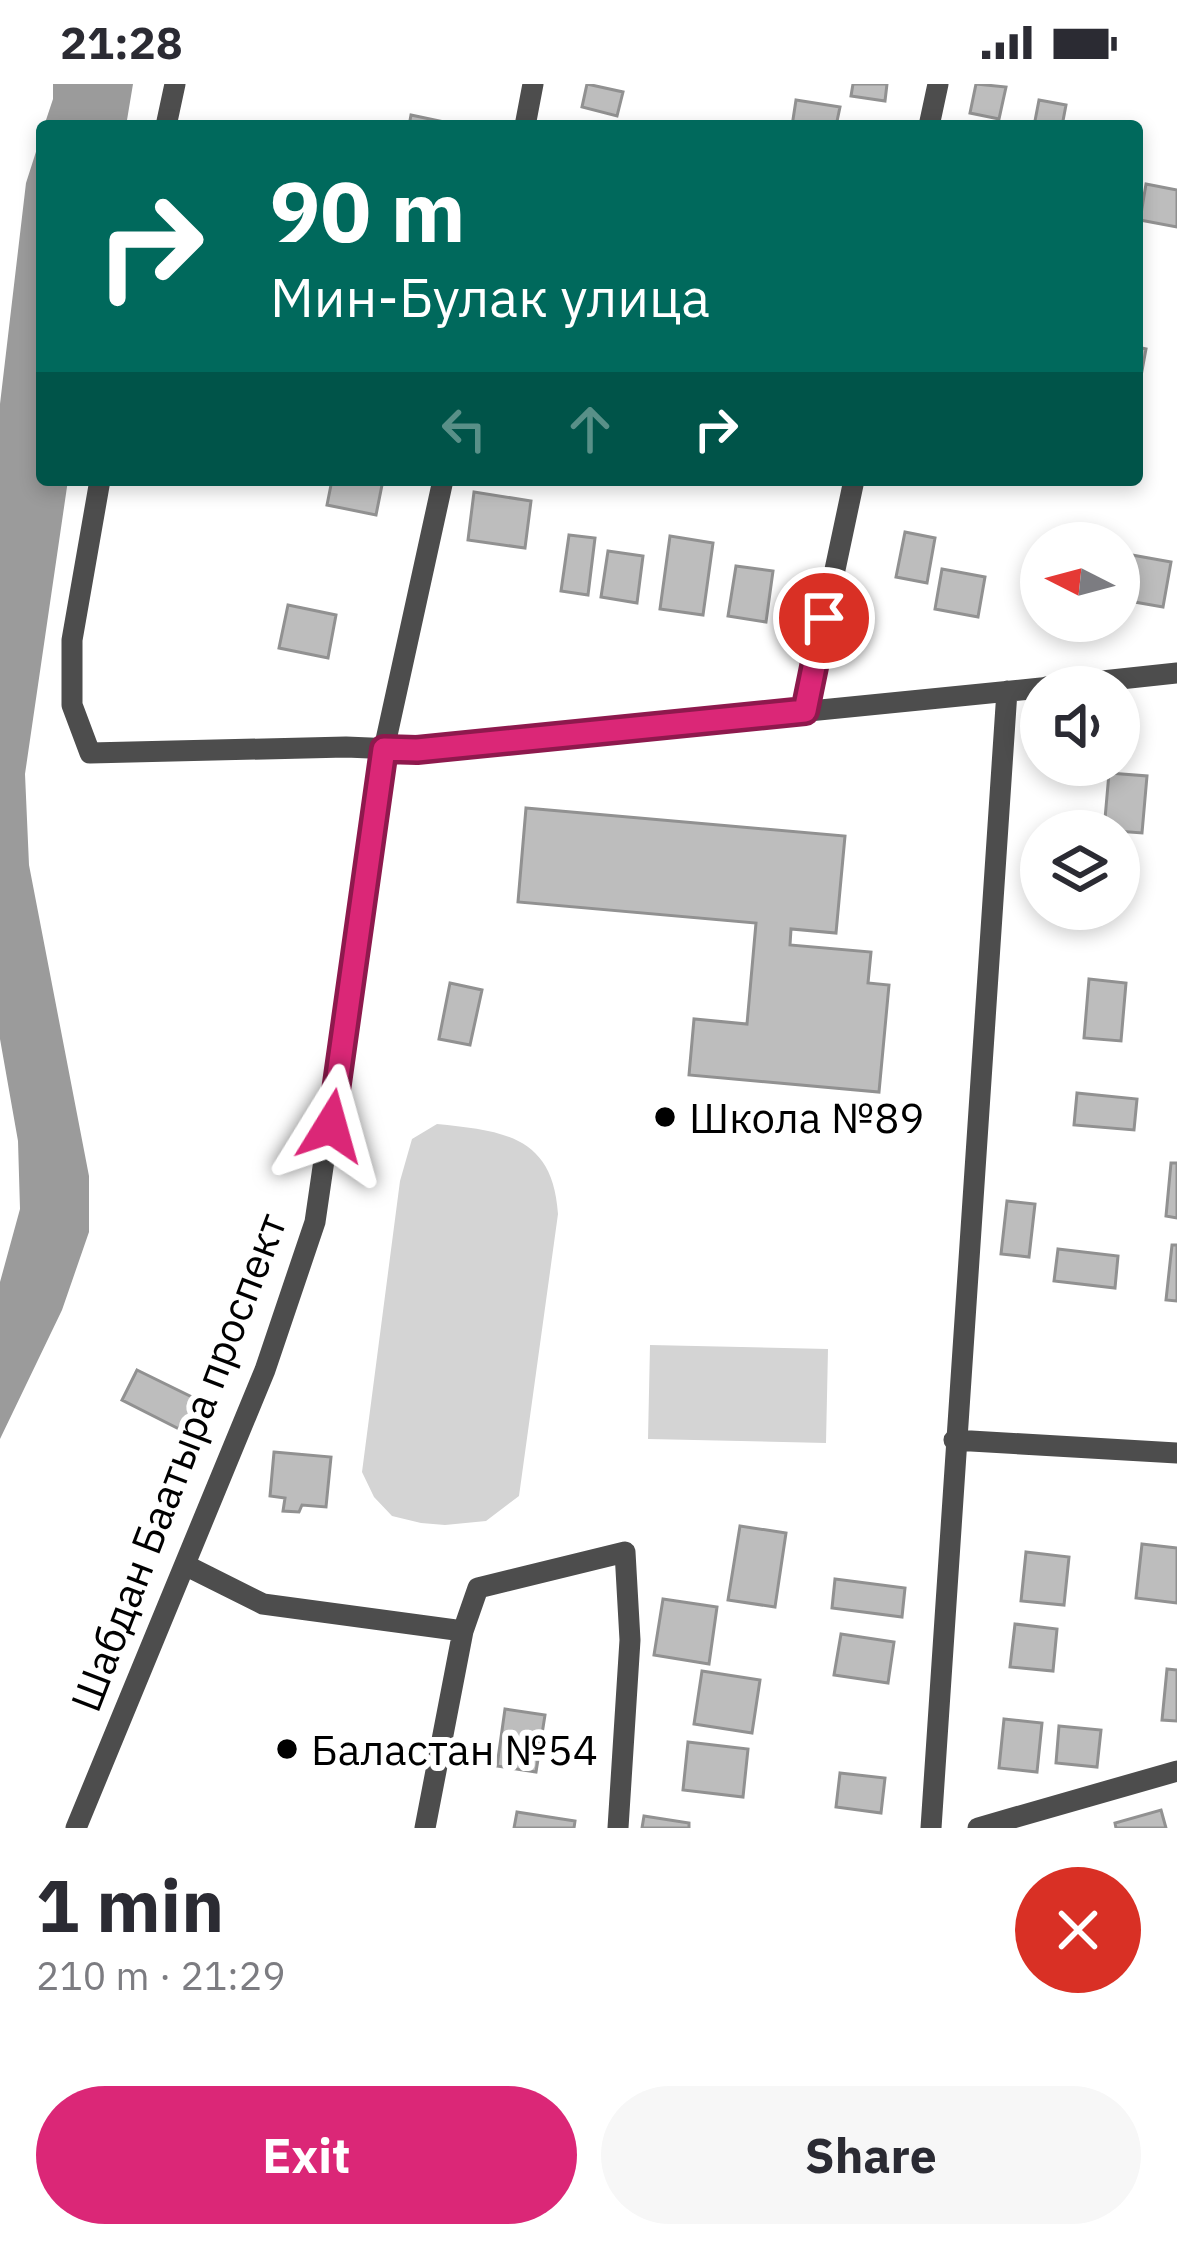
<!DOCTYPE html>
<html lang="en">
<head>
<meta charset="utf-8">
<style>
  body { margin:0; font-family:"IBM Plex Sans",sans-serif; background:#f7f7f7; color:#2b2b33; height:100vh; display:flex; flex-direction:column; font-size:45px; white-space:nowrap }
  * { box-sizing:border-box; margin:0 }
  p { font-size:39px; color:#7c7c81 }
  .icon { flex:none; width:66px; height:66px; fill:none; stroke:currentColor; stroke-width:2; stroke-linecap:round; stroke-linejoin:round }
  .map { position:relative; height:1744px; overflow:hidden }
  .sheet { display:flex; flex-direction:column; background:#fff; flex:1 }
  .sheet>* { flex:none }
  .top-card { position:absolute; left:36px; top:36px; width:1107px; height:366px; border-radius:12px; box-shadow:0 6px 18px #0003; background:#00695c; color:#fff; overflow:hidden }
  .needle { width:78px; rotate:276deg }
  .tools { position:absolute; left:1020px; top:438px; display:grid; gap:24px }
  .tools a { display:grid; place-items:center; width:120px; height:120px; border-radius:50%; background:#fff; box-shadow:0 6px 18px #0003; font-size:60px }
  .pin { position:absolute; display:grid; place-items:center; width:102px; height:102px; color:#fff; margin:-51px; border:6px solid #fff; border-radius:50%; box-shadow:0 3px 12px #0007 }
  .me { position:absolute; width:132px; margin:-66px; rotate:8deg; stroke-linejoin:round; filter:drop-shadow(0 0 9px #0008) }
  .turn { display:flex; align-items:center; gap:42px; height:252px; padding:0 36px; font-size:54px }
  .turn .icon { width:156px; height:156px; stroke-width:2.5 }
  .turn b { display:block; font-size:84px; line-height:102px }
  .lanes { display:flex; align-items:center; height:114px; padding:0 36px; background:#0003; justify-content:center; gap:60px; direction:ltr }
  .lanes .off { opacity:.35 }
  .round { display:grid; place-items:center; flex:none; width:126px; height:126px; border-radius:63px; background:#f7f7f7 }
  .overview { display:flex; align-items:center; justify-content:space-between; height:204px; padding:0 36px }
  h1 { font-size:72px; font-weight:800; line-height:90px }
  .cta { display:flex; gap:24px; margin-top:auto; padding:24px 36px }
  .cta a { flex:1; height:138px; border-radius:72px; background:#db2777; color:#fff; font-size:48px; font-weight:800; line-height:138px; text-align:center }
  .cta a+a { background:#f7f7f7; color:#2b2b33 }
  .status { display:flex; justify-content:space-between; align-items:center; height:84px; padding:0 60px; background:#fff; direction:ltr }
  .status svg { height:33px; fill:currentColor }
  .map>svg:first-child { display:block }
  .green { fill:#d4d4d4 }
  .water { fill:#9b9b9b }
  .building { fill:#bdbdbd; stroke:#919191; stroke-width:3 }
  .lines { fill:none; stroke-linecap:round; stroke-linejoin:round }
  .minor { stroke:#4d4d4d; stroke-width:21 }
  .route-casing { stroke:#8e194d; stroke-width:30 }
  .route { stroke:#db2777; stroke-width:21 }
  .poi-dot { fill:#000; stroke:#fff; stroke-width:4.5 }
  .labels { text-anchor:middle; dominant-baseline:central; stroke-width:12; stroke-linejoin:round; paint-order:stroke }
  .poi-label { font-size:42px; fill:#000; stroke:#fff; text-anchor:start }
  .street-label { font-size:42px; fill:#000; stroke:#fff }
</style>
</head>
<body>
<div class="status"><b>21:28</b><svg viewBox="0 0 49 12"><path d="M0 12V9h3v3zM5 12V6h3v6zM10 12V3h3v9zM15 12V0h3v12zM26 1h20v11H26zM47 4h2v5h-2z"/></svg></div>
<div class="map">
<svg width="1177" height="1744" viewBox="0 0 1177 1744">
  <rect width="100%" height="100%" fill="#fff"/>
  <path class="green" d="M437 1040C504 1047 553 1052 558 1130L519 1412 486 1437 445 1441 421 1439 392 1432 374 1413 362 1388 400 1097 412 1055Z
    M650 1261 828 1265 826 1359 648 1355Z"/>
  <path class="water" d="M53 0H133L126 42H44L53 15Z
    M42 49V396H68L25 690 29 781 89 1092V1148L62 1226 0 1355V1198L20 1125 18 1057 0 955V320L26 99Z"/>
  <path class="building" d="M587 0 623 8 617 32 582 23Z
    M853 0H887L885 17 851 12Z
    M976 0 1006 3 999 35 970 29Z
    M796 16 840 23 836 42H792Z
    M1039 16 1066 21 1062 42H1034Z
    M411 31 463 42H409Z
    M1146 100 1177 106V143L1140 136Z
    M1137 263 1146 265 1137 314Z
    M332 396H383L376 431 327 421Z
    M474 408 531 417 525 464 468 456Z
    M905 448 935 454 927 499 896 493Z
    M569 451 595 454 588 511 561 507Z
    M670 452 713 459 703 531 660 525Z
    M608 467 643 472 637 519 601 513Z
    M1132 471 1171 478 1163 523 1123 516Z
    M736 482 773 487 766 538 728 532Z
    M942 485 985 493 978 533 935 525Z
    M288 521 336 531 328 574 279 564Z
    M1109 689 1147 692 1142 749 1104 746Z
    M526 724 845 752 836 849 791 845 790 861 871 868 868 899 889 901 879 1008 689 991 694 935 747 940 756 839 518 818Z
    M1089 895 1126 899 1121 957 1084 954Z
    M450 899 482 906 470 961 439 955Z
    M1077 1009 1137 1015 1134 1046 1074 1041Z
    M1171 1079H1177V1134L1166 1132Z
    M1007 1117 1035 1120 1029 1173 1001 1170Z
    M1172 1161H1177V1217L1166 1216Z
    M1058 1165 1118 1172 1115 1204 1054 1197Z
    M137 1286 202 1318 187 1349 122 1316Z
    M274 1368 331 1373 326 1423 302 1421 299 1428 283 1427 285 1414 270 1412Z
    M740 1442 786 1449 775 1523 728 1516Z
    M1142 1460 1177 1464V1519L1136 1514Z
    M1026 1468 1069 1473 1064 1521 1021 1517Z
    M835 1495 905 1504 902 1533 832 1524Z
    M663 1515 717 1523 709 1580 654 1571Z
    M1015 1540 1057 1545 1053 1587 1010 1583Z
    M841 1550 894 1558 888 1599 834 1591Z
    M1167 1585 1177 1586V1637L1162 1636Z
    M702 1587 760 1596 752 1649 694 1640Z
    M505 1625 545 1631 536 1688 497 1682Z
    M1004 1635 1042 1639 1037 1688 999 1684Z
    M1059 1642 1101 1646 1097 1683 1056 1679Z
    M688 1658 748 1665 743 1713 683 1706Z
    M840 1689 885 1694 881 1729 836 1723Z
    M1161 1726 1166 1744H1116L1115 1739Z
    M517 1728 575 1737 574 1744H514Z
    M644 1732 689 1739V1744H642Z"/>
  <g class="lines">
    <path class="minor" d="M166 42 175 0
      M525 42 533 0
      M929 42 938 0
      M100 396 72 556V621L90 669 346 663 417 666 1041 604
      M1046 603 1177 589
      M805 627 854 396
      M954 1356 1177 1369
      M187 1482 263 1520 463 1547 478 1504 625 1468 630 1556 618 1744
      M76 1744 265 1286 315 1138 384 665 443 396
      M425 1744 463 1547
      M931 1744 1007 607
      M978 1744 1177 1687"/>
  </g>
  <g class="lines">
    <defs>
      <path id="route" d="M331 1042 384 665 417 666 805 627 824 534"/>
    </defs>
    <use href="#route" class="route-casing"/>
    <use href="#route" class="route"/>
  </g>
  <g class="poi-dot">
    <circle cx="665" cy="1033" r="12"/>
    <circle cx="287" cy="1665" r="12"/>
  </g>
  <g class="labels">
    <g class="poi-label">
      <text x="689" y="1033">Школа №89</text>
      <text x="311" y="1665">Баластан №54</text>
    </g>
    <g class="street-label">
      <text transform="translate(178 1378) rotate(-69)">Шабдан Баатыра проспект</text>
    </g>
  </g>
</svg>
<div class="tools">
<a><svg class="needle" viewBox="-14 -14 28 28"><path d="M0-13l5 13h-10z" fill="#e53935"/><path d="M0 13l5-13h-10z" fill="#7c7c81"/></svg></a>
<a><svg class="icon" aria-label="sound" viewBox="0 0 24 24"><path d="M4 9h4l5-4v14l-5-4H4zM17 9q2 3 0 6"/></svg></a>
<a><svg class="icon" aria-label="layers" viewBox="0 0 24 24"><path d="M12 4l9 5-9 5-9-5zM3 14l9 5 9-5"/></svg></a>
</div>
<div class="pin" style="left:824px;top:534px;background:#d93025"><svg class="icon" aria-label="arrive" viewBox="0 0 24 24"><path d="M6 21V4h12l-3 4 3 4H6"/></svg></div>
<svg class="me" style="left:331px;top:1042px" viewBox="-20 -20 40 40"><path d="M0-17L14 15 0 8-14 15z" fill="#db2777" stroke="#fff" stroke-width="4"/></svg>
<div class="top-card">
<div class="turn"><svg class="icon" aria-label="right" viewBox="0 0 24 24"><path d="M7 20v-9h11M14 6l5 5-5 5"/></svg><div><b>90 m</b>Мин-Булак улица</div></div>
<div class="lanes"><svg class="icon off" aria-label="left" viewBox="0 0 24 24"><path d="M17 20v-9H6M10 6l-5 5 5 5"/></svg><svg class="icon off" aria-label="ahead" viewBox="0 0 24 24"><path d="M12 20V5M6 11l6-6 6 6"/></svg><svg class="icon" aria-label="right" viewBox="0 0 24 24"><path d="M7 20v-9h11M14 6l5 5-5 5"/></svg></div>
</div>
</div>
<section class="sheet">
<div class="overview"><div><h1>1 min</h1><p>210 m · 21:29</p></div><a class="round" style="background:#d93025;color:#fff"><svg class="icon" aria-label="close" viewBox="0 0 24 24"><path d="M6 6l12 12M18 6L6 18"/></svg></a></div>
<div class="cta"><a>Exit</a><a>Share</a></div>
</section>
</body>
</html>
